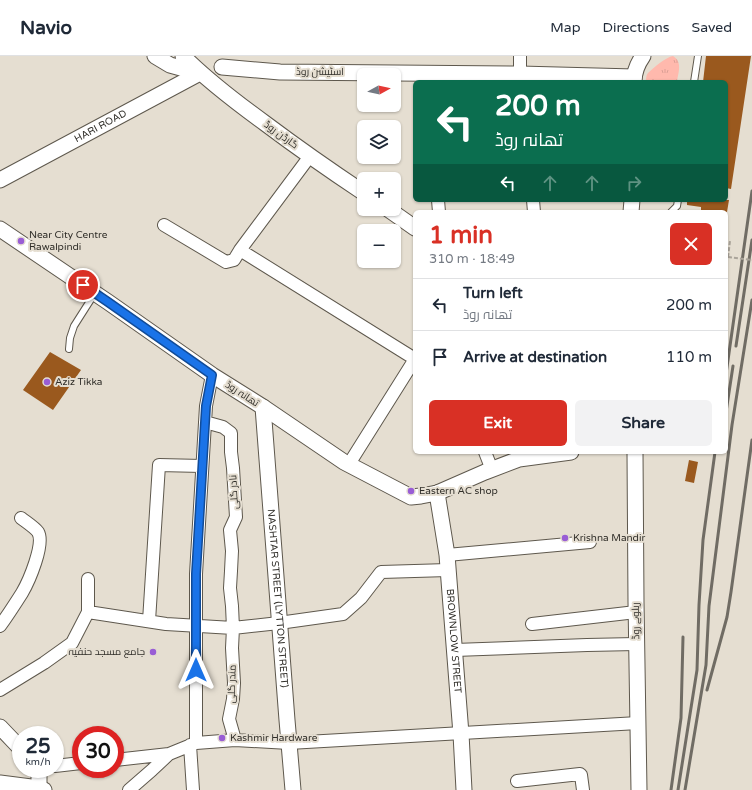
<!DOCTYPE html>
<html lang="en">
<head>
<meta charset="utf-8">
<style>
  body { margin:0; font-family:"Varela Round",Cairo,sans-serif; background:#f2f2f3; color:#1f2937; height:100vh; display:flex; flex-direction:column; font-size:15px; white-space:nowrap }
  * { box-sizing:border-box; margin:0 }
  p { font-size:13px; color:#747a83 }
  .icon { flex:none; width:22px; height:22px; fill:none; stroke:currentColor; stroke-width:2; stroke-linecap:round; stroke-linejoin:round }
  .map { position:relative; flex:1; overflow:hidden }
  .sheet { position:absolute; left:413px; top:154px; width:315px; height:244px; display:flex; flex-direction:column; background:#fff; border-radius:6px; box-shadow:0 1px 3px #0004 }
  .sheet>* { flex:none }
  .top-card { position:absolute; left:413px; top:24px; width:315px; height:122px; border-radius:6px; box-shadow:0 1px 3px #0004; background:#0b6e4f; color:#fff; overflow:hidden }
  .needle { width:26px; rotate:82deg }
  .tools { position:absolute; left:357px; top:12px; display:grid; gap:8px }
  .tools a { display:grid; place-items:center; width:44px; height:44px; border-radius:6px; background:#fff; box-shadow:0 1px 3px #0004; font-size:20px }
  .speed { position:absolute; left:12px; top:670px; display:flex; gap:8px; font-size:20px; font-weight:700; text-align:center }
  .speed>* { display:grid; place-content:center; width:52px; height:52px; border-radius:50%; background:#fff; box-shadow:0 1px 3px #0004; line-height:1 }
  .speed small { font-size:10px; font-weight:400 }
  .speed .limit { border:6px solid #d22; background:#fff; color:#111 }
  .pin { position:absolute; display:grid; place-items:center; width:34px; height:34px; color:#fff; margin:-17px; border:2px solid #fff; border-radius:50%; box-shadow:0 1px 4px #0007 }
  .me { position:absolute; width:44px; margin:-22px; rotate:0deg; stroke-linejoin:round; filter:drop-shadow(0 0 3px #0008) }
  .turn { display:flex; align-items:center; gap:14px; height:84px; padding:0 16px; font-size:18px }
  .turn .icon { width:52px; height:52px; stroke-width:2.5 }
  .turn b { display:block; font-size:28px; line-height:34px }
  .lanes { display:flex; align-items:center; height:38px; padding:0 16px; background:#0003; justify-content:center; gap:20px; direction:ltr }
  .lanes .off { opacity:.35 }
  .round { display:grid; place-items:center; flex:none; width:42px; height:42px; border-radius:6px; background:#f2f2f3 }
  .summary { display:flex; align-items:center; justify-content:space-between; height:68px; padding:0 16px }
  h1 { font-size:24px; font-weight:700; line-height:30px; color:#d93025 }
  .primary-button { display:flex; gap:8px; margin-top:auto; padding:8px 16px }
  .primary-button a { flex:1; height:46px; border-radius:6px; background:#d93025; color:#fff; font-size:16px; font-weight:700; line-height:46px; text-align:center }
  .primary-button a+a { background:#f2f2f3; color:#1f2937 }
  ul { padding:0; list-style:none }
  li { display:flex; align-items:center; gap:12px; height:52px; padding:0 16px; border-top:1px solid #e0e1e3 }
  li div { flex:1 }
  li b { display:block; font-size:15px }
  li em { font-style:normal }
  header { display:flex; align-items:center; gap:24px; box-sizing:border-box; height:56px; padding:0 20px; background:#fff; border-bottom:1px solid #e0e1e3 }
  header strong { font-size:19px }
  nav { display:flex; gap:22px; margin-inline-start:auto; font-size:14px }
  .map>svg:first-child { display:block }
  .grass { fill:url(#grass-tufts) }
  .building { fill:#9a591e }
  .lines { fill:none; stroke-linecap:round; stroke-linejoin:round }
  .service-casing { stroke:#5e584d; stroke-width:8 }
  .minor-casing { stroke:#5e584d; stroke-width:14 }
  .tertiary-casing { stroke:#5e584d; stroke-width:17 }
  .path { stroke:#aaa49a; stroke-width:2; stroke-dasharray:4 2; stroke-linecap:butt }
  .service { stroke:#fff; stroke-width:6 }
  .minor { stroke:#fff; stroke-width:12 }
  .tertiary { stroke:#fff; stroke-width:15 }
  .rail { stroke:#706c64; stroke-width:3 }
  .path-bridge { stroke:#aaa49a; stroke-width:2; stroke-dasharray:4 2; stroke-linecap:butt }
  .route-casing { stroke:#114b97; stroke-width:10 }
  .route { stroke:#1a73e8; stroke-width:7 }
  .poi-dot { fill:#995dd5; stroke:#e5ded1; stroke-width:1.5 }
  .labels { text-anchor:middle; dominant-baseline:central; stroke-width:4; stroke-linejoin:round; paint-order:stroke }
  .street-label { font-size:10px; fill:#302e29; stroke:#e5ded1 }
  .poi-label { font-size:10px; fill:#302e29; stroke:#e5ded1; text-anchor:start }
</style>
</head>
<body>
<header>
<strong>Navio</strong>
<nav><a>Map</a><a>Directions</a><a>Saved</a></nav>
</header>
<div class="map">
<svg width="752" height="734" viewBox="0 0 752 734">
  <defs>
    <pattern id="grass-tufts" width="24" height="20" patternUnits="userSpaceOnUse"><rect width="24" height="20" fill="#ffb9ad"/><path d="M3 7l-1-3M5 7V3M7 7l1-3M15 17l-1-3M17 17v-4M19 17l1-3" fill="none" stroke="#db9f95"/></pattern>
  </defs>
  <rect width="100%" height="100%" fill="#e5ded1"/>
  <path class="grass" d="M673 0C683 6 678 17 677 26H646C646 23 646 19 648 17 653 12 666 1 673 0Z"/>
  <path class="building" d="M706 0H751L731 133 726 132V26H703Z
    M687 144H729L727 156H701V151L687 149Z
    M50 296 81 314 53 354 23 334Z
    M689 404 698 406 694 427 685 425Z"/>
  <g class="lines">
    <defs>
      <path id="service" d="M694 26 698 0
        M671 156 677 150 678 144
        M69 293 70 282 74 270 95 237"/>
      <path id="minor" d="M520 0V26
        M438 144 439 156
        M533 144 534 156
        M164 169 226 206 234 204 240 194 310 100
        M240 194 415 303
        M205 366 223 371 231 377V396L233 412 236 461 230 474 232 495 231 515 230 532 232 550 233 572 232 592 234 627 233 643 229 663 235 684
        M485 396 492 414
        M349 408 415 303
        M447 499 590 486
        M88 556 166 568 233 572 279 567 343 558 361 542 381 516 448 514
        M149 565 159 409 202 410
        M532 568 636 556
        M0 570C8 559 15 548 22 537 29 525 45 488 38 476 34 471 26 466 21 462
        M455 594 587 589 636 588
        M0 634 44 607 72 587 88 556V523
        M196 687V518L206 350 212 319
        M190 689 193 734
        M115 704 169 698
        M55 710 81 707
        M517 725 580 718 581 719 583 734
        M129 734 152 714 169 698 196 687 235 684 289 687 638 667"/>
      <g id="tertiary">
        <path d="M155 0 170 9 199 17"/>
        <path d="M183 0C208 25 237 47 266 68 298 92 331 115 364 137"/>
        <path d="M222 11 280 16 520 18 634 21"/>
        <path d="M634 26C634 17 638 7 643 0"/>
        <path id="s1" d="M0 124 200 17"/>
        <path d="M388 153 415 172"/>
        <path d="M631 156 632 144"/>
        <path d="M0 173 108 246 212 319 263 351 344 406 411 441 421 440 437 437 485 416 519 403 571 396"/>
        <path id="s2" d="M263 351 287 664 293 734"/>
        <path d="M635 396 636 546 639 734"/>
        <path id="s3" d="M437 437 447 499 461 678 464 734"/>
        <path d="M0 671 21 693"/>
        <path d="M0 727 39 732 44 734"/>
        <path d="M39 732V713"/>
      </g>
    </defs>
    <use href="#service" class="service-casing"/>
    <use href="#minor" class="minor-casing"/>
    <use href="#tertiary" class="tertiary-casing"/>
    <path class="path" d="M728 201 730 185"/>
    <use href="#service" class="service"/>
    <use href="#minor" class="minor"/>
    <use href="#tertiary" class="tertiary"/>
    <path class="rail" d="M736 290 752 184
      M726 318 752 135
      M726 356 733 310
      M707 634 727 561 731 536 752 384
      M671 734 681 662 683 581
      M678 734 697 614 699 549 703 484 715 396
      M685 734 706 609 709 550 732 369 752 244"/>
    <path class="path-bridge" d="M728 201 752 204"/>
  </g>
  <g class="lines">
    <defs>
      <path id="route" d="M83 229 108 246 212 319 206 350 196 518V614"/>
    </defs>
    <use href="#route" class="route-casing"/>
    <use href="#route" class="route"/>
  </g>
  <g class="poi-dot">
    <circle cx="21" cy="185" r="4"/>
    <circle cx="47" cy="326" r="4"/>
    <circle cx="411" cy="435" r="4"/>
    <circle cx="565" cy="482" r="4"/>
    <circle cx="153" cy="596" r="4"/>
    <circle cx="222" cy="682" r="4"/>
  </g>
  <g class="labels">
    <g class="street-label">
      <text x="320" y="16">اسٹیشن روڈ</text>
      <text stroke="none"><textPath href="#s1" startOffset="114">HARI ROAD</textPath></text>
      <text transform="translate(281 79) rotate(36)">گارڈن روڈ</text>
      <text transform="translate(242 338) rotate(33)">تھانہ روڈ</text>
      <text transform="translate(234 436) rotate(-93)">نادر گلی</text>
      <text stroke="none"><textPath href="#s2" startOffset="192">NASHTAR STREET (LYTTON STREET)</textPath></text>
      <text transform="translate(636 565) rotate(-91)">ریلوے روڈ</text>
      <text stroke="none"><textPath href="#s3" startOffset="149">BROWNLOW STREET</textPath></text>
      <text transform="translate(232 628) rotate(-88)">مندر گلی</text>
    </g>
    <g class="poi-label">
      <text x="29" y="179">Near City Centre<tspan x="29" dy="12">Rawalpindi</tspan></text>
      <text x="55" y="326">Aziz Tikka</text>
      <text x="419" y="435">Eastern AC shop</text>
      <text x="573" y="482">Krishna Mandir</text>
      <text x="145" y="596" text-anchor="end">جامع مسجد حنفیہ</text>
      <text x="230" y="682">Kashmir Hardware</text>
    </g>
  </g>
</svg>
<div class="tools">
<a><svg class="needle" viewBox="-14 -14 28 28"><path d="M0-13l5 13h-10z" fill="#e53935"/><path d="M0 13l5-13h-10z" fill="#747a83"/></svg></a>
<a><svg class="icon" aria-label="layers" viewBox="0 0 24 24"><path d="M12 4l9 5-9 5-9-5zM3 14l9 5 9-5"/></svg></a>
<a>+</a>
<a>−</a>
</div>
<div class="speed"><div>25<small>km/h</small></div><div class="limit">30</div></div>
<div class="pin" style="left:83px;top:229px;background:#d93025"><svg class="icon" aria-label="arrive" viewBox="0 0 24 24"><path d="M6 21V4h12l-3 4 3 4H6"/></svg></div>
<svg class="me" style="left:196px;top:614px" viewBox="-20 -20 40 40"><path d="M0-17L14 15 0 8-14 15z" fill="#1a73e8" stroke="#fff" stroke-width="4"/></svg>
<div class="top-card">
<div class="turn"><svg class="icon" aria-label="left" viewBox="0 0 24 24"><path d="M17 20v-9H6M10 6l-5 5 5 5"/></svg><div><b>200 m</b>تھانہ روڈ</div></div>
<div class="lanes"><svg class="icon" aria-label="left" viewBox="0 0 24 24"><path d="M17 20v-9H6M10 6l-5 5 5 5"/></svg><svg class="icon off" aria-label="ahead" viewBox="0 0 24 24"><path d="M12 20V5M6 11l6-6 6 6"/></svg><svg class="icon off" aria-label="ahead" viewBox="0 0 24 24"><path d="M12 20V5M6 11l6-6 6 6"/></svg><svg class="icon off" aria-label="right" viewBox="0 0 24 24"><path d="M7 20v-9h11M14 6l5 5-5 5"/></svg></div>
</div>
<section class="sheet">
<div class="summary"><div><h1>1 min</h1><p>310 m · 18:49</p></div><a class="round" style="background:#d93025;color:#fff"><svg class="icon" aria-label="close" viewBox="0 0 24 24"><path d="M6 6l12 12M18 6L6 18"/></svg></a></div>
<ul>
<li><svg class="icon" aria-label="left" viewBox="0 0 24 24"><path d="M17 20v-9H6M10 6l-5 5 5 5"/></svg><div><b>Turn left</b><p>تھانہ روڈ</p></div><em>200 m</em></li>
<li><svg class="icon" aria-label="arrive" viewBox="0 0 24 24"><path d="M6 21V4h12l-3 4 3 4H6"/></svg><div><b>Arrive at destination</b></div><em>110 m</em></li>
</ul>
<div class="primary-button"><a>Exit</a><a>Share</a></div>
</section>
</div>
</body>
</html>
